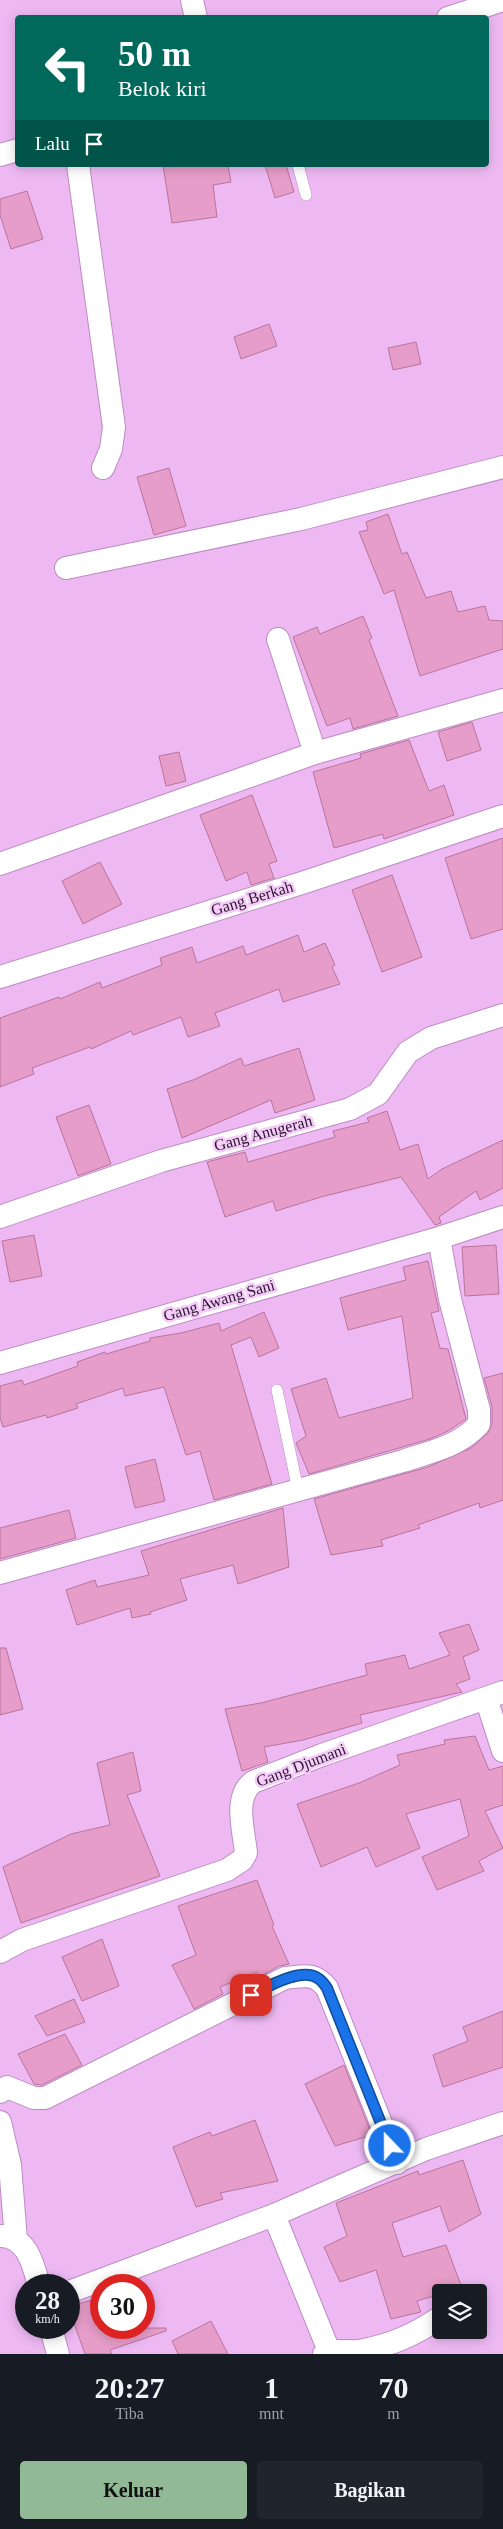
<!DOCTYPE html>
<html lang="id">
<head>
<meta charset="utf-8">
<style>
  body { margin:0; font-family:Georgia,serif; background:#20242c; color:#f1f3f6; height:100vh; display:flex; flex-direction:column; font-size:19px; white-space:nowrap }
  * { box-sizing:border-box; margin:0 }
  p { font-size:16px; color:#9ea1a6 }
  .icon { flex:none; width:28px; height:28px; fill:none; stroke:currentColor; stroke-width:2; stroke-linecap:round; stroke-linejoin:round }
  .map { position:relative; height:2354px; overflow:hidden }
  .sheet { display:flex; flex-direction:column; background:#171b24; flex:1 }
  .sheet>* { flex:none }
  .banner { position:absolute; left:15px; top:15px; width:474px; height:152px; border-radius:5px; box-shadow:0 2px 12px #0003; background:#00695c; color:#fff; overflow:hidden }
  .buttons { position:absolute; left:432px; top:2284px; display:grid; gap:10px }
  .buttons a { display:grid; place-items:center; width:55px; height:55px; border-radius:5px; background:#171b24; box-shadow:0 2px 12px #0003; font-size:25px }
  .speed { position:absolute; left:15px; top:2274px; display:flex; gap:10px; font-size:25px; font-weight:700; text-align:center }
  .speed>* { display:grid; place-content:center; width:65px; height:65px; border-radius:50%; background:#171b24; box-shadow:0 2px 12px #0003; line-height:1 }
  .speed small { font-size:12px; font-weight:400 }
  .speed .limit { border:8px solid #d22; background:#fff; color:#111 }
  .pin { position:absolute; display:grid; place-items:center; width:42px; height:42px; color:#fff; margin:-21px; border-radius:10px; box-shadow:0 2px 8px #0006 }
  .me { position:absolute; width:55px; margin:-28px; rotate:338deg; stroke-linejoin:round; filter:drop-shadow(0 0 4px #0008) }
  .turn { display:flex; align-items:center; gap:18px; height:105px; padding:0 20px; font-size:22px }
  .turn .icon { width:65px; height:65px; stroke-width:2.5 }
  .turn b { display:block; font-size:35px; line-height:42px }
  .then { display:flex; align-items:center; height:48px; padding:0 20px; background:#0003; gap:10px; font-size:19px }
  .eta { display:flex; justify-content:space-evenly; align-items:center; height:85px; text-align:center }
  .eta b { font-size:30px; font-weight:700; line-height:35px }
  .cta { display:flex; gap:10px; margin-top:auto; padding:10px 20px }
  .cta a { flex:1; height:58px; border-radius:5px; background:#91b995; color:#111; font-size:20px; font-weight:700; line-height:58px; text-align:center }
  .cta a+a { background:#20242c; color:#f1f3f6 }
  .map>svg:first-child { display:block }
  .building { fill:#e79dc9; stroke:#b7759c }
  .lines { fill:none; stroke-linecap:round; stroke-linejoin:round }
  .lane-casing { stroke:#bd8bc3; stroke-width:12 }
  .street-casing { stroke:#bd8bc3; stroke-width:24 }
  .lane { stroke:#fff; stroke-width:11 }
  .street { stroke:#fff; stroke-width:22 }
  .route-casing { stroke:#114b97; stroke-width:12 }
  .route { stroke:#1a73e8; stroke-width:9 }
  .labels { text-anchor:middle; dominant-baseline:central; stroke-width:5; stroke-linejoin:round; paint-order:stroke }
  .street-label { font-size:16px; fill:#2b182e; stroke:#f5cbf9 }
</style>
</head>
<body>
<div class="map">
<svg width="503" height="2354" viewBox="0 0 503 2354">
  <rect width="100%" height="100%" fill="#eeb9f3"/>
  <path class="building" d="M163 165H228L231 182 213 185 217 217 172 223Z
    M265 165H286L294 192 275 198Z
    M27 191 43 239 11 249 0 215V199Z
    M269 324 277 346 241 359 234 337Z
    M416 342 421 364 393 370 388 348Z
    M169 468 186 526 154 535 137 477Z
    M388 514 402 554 407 552 426 598 451 591 458 612 485 606 489 620 503 621V649L420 676 394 590 384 594 359 532 368 530 366 522Z
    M363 616 372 638 369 640 398 716 353 729 350 718 327 726 293 637 317 627 320 634Z
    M472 722 481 750 447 761 438 732Z
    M409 740 429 791 444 785 454 815 384 839 383 834 334 848 313 772 361 758 360 754Z
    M179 752 186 781 166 786 159 756Z
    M252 795 277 861 269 864 274 878 251 885 247 872 226 881 200 815Z
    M503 838V929L471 939 445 858Z
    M100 862 122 904 83 924 62 881Z
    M392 875 422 957 382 972 352 890Z
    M298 935 304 952 325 943 335 965 332 967 340 984 283 1002 279 989 215 1013 220 1026 188 1037 181 1017 133 1035 131 1031 91 1049 90 1047 32 1068 34 1074 0 1087V1018L59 997 60 999 100 982 102 988 162 965 160 958 192 947 197 963 243 946 246 955Z
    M299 1048 315 1100 275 1113 271 1100 182 1138 167 1089 193 1080 241 1058 244 1066Z
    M89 1105 111 1164 78 1176 56 1117Z
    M387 1111 400 1150 418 1144 428 1179 442 1169 503 1140V1188L480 1200 476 1191 439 1217 441 1223 435 1225 401 1177 321 1197 276 1211 273 1201 225 1217 207 1162 245 1152 248 1162 335 1137 333 1131 369 1122 367 1118Z
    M34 1235 42 1276 10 1282 2 1241Z
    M496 1245 499 1294 465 1296 462 1247Z
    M428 1261 439 1311 431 1313 440 1348 448 1349 466 1419 448 1431 430 1439 309 1474 296 1443 306 1436 291 1389 326 1378 339 1418 413 1398 402 1316 348 1330 340 1298 406 1280 403 1267Z
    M264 1312 279 1348 259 1357 251 1337 231 1345 272 1484 214 1500 200 1451 186 1455 164 1387 125 1396 123 1388 76 1404 78 1408 47 1418 46 1415 3 1427 0 1417V1386L22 1380 24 1385 78 1366 77 1362 105 1352 106 1354 150 1341V1338L181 1333 219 1323 221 1331Z
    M503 1373V1500L480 1508 479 1503 418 1525 420 1528 381 1540 383 1546 331 1555 314 1499 428 1467 471 1448 488 1433 492 1424V1407L484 1378Z
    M155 1459 165 1501 135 1508 125 1467Z
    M283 1508 289 1567 238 1584 233 1565 180 1579 187 1600 150 1612 151 1614 132 1618 130 1608 77 1625 66 1590 95 1580 97 1587 149 1575 141 1551Z
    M69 1510 76 1538 0 1559V1528Z
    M469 1624 479 1650 463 1657 470 1679 456 1684 462 1692 360 1715 362 1723 303 1740 264 1747 268 1762 242 1771 225 1709 261 1703 367 1675 365 1664 405 1655 409 1669 450 1655 439 1633Z
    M0 1648H6L23 1709 0 1715Z
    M475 1736 489 1770 503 1766V1805L485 1811 503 1848 479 1861 484 1871 437 1890 422 1857 469 1836 460 1799 406 1814 420 1848 376 1867 367 1847 321 1867 297 1804 359 1783 400 1765 397 1755 445 1744 444 1740Z
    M133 1752 141 1791 127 1795 160 1876 21 1923 3 1867 71 1834 110 1825 97 1763Z
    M257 1880 274 1925 272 1926 289 1964 279 1966 259 1977 257 1972 220 1987 223 1994 194 2009 172 1965 196 1955 178 1906Z
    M102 1939 119 1986 82 2001 62 1957Z
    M74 1999 85 2022 47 2036 35 2016Z
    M503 2011V2067L443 2087 433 2055 468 2041 463 2027Z
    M65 2034 82 2065 42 2085 34 2084 18 2054Z
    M344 2065 372 2135 335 2146 305 2084Z
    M255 2120 278 2181 220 2193 223 2199 196 2207 173 2147 210 2132 212 2136Z
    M463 2160 481 2214 449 2232 440 2206 392 2223 403 2257 446 2245 462 2288 417 2301 421 2312 391 2319 376 2270 340 2282 324 2247 347 2236 336 2203 418 2171 419 2175Z
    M92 2300 101 2328H166V2331L110 2350 112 2354H85L70 2312 71 2306Z
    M211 2321 228 2354H178L172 2341Z"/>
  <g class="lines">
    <defs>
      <path id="lane" d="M298 165 306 195
        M277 1390 298 1490"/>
      <path id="street" d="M192 0 196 18
        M448 18 503 0
        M0 155 18 150
        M78 165 114 427 111 449 103 468
        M66 568 301 519 503 467
        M278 639 315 753
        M0 864 315 753 503 700
        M0 977 305 882 503 816
        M0 1217 161 1161 350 1109 378 1094 408 1052 431 1038 503 1015
        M0 1363 439 1238
        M0 1573 403 1461C430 1452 460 1446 479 1424V1410L450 1299 439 1238 503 1217
        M486 1698 503 1751
        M0 1952 22 1940 227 1870 242 1860 246 1853C244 1831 233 1797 253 1782L322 1755 503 1692
        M0 2092 7 2087 34 2098H45L285 1978C305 1976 314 1972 327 1988L397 2163
        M0 2122 10 2165 16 2240
        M274 2215 329 2351
        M0 2236C27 2236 33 2264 39 2285
        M69 2292 274 2215 426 2149 503 2123
        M51 2328 58 2354
        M324 2354C335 2349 347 2352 359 2351 392 2345 414 2335 441 2317"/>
    </defs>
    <use href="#lane" class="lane-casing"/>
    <use href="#street" class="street-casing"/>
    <use href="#lane" class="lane"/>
    <use href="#street" class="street"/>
  </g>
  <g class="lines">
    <defs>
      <path id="route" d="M251 1995C267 1987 302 1966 319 1979 322 1981 325 1985 327 1988L390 2146"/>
    </defs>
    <use href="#route" class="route-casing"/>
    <use href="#route" class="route"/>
  </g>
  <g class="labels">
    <g class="street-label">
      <text transform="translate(252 898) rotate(-17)">Gang Berkah</text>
      <text transform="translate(263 1133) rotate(-15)">Gang Anugerah</text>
      <text transform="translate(219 1300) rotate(-16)">Gang Awang Sani</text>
      <text transform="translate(301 1765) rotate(-21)">Gang Djumani</text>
    </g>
  </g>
</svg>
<div class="buttons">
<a><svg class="icon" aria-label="layers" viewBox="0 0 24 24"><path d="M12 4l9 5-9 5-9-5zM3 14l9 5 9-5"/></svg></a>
</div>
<div class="speed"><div>28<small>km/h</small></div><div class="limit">30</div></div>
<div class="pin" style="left:251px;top:1995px;background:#d93025"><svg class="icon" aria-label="arrive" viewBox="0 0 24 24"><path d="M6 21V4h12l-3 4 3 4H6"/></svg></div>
<svg class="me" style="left:390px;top:2146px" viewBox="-20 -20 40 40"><circle r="17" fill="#1a73e8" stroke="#fff" stroke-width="3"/><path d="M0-11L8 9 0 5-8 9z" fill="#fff"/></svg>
<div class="banner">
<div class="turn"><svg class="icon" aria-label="left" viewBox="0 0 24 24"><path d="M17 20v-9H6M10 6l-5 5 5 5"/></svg><div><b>50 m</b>Belok kiri</div></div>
<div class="then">Lalu<svg class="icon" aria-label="arrive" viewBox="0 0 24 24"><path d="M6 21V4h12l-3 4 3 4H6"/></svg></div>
</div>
</div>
<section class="sheet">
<div class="eta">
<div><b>20:27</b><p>Tiba</p></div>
<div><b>1</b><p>mnt</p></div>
<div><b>70</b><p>m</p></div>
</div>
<div class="cta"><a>Keluar</a><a>Bagikan</a></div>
</section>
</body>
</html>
